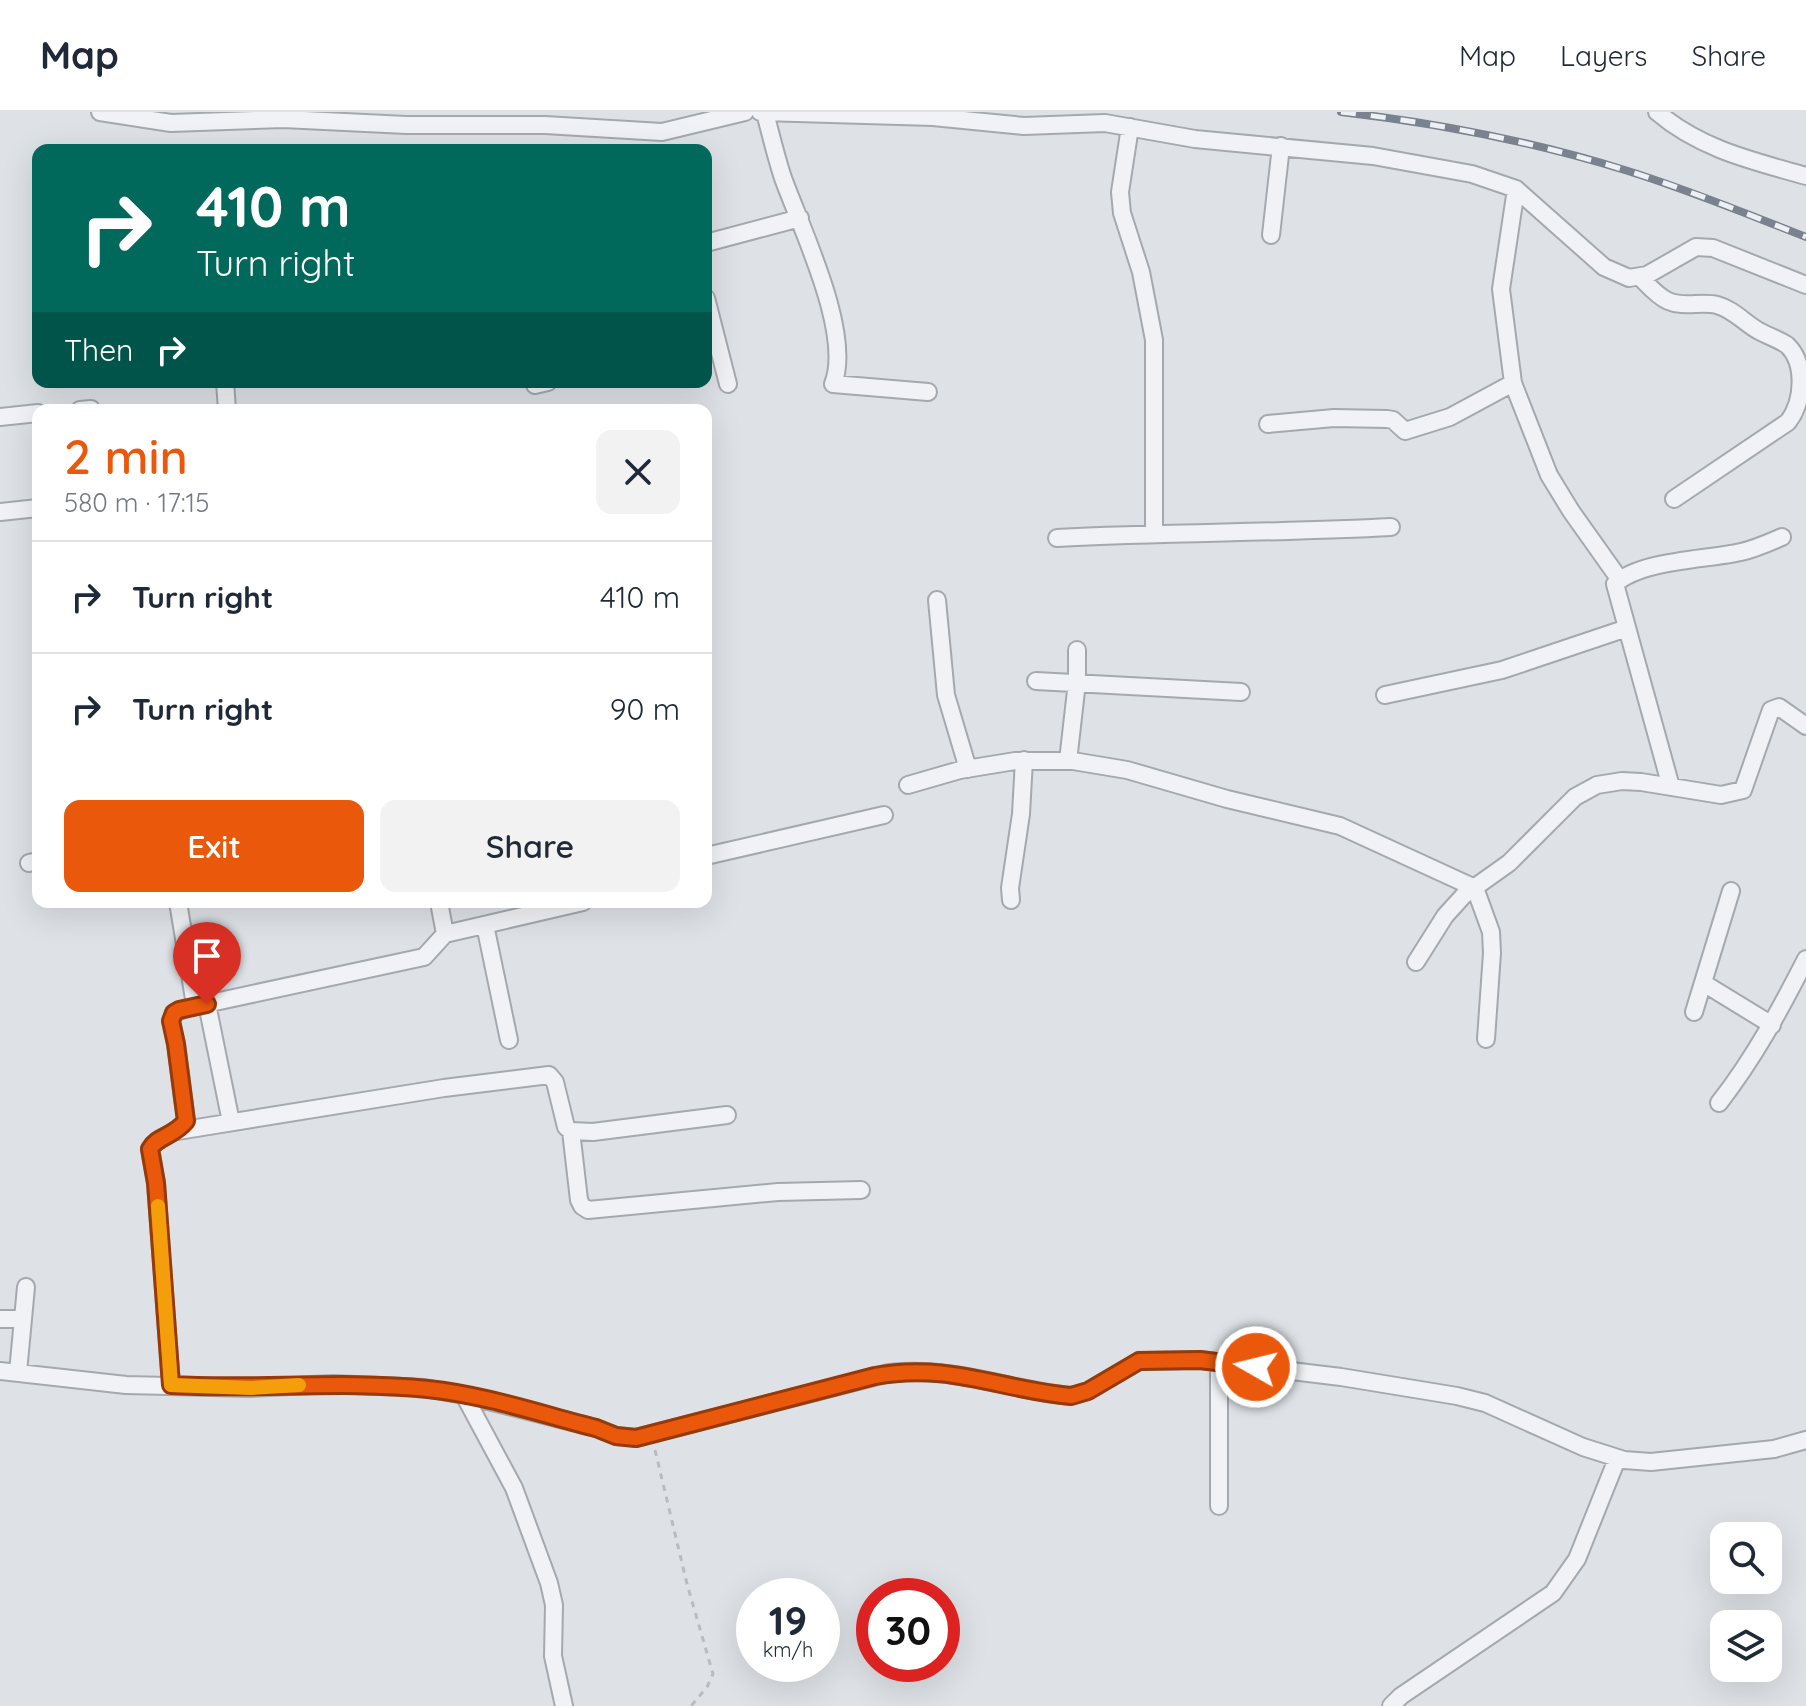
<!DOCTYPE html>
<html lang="en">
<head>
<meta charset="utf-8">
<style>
  body { margin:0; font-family:Quicksand,sans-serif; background:#f2f2f3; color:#1f2937; height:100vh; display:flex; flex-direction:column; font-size:30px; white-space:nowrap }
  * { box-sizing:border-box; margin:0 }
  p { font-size:26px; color:#747a83 }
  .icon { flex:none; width:44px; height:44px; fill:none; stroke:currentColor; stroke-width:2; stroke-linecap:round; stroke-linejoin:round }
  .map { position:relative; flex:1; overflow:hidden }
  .side { position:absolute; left:32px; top:292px; width:680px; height:504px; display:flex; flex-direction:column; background:#fff; border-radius:16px; box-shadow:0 8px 32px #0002 }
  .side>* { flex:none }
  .banner { position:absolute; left:32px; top:32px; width:680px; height:244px; border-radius:16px; box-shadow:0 8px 32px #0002; background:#00695c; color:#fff; overflow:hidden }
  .buttons { position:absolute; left:1710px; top:1410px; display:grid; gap:16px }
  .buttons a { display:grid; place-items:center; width:72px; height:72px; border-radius:16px; background:#fff; box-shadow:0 8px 32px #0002; font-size:40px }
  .speed { position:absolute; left:736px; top:1466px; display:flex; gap:16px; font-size:40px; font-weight:700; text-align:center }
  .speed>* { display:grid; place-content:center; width:104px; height:104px; border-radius:50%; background:#fff; box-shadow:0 8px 32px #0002; line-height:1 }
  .speed small { font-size:20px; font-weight:400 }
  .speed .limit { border:12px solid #d22; background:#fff; color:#111 }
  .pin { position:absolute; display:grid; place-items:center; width:68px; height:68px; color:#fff; margin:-82px -34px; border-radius:50% 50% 50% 0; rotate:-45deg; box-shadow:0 0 8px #0007 }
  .pin .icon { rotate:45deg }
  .me { position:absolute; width:88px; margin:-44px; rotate:278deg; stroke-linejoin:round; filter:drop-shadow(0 0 6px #0008) }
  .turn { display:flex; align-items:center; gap:28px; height:168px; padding:0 32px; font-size:36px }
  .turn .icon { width:104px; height:104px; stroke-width:2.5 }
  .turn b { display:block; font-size:56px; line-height:68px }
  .then { display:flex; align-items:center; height:76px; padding:0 32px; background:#0003; gap:16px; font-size:30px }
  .round { display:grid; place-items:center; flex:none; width:84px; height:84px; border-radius:16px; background:#f2f2f3 }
  .head { display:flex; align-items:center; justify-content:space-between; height:136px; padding:0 32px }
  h1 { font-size:48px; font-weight:600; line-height:60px; color:#ea580c }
  .cta { display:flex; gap:16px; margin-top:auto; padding:16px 32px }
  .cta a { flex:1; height:92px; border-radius:16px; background:#ea580c; color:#fff; font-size:32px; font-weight:600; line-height:92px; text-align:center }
  .cta a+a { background:#f2f2f3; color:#1f2937 }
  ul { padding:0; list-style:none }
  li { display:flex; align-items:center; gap:24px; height:112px; padding:0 32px; border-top:2px solid #e0e1e3 }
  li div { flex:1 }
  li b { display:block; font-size:30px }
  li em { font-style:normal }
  header { display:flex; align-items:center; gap:48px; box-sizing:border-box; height:112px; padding:0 40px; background:#fff; border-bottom:2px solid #e0e1e3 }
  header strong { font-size:38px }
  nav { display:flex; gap:44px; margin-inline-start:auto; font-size:28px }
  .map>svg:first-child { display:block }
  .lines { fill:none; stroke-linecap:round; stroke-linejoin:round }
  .minor-casing { stroke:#a4a9af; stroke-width:20 }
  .path { stroke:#b8bcc1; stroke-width:3; stroke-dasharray:6 6; stroke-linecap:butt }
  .minor { stroke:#f0f2f5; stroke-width:16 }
  .rail-casing { stroke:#79828e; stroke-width:8 }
  .rail { stroke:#edf0f4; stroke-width:5; stroke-dasharray:15; stroke-linecap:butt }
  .route-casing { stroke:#983908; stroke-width:20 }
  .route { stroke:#ea580c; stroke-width:14 }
  .slow { stroke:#f59e0b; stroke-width:14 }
</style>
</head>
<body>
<header>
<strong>Map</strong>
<nav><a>Map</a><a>Layers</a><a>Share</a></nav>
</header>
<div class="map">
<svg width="1806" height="1594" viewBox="0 0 1806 1594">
  <rect width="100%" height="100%" fill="#dee2e6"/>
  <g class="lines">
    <defs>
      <path id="minor" d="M100 0 171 11 283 7 406 13H545L662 20 745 0
        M760 0 933 5 1024 14 1105 11 1195 27 1373 44 1472 62 1516 77 1604 155 1629 166 1647 163 1696 135 1713 136 1806 173
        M1657 0C1700 37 1753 49 1806 64
        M765 1C771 23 776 45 783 66 801 116 853 222 833 272L928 280
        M1130 15 1120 80 1122 101 1141 160 1154 228V421
        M1516 77 1501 177 1513 271 1549 363 1571 399 1620 468
        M1271 123 1281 34
        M706 131 800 106
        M1640 165C1648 173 1657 184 1668 189 1684 196 1701 189 1717 193 1735 198 1744 211 1759 219 1768 224 1778 227 1787 233 1806 251 1804 289 1788 310L1674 387
        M706 186 728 272
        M225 270 227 298
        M535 273 548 270
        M80 298 91 297
        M0 305 38 301
        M1268 312 1334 306 1387 307 1393 308 1405 319 1450 305 1513 271
        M0 400 38 396
        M1057 426C1169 420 1280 421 1391 415
        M937 488 946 583 968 657
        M1036 569 1241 580
        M1385 583 1502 558 1627 516
        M1068 649 1077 570V538
        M908 673 960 658 1015 649H1073L1127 658 1227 687 1340 714 1475 776 1491 820 1492 841 1486 927
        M1671 675 1615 472C1641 448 1705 448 1741 440 1755 437 1768 431 1782 425
        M706 744 884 703
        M29 751 38 749
        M1011 788 1010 776 1021 702 1024 648
        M178 790 195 893H201L424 845 445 822 583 790
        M439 790 445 822
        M485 813 509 928
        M1416 850 1445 804 1464 783 1509 751 1575 685 1597 673 1622 669 1641 670 1721 683 1743 678 1771 598 1779 595 1806 614
        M1705 872 1772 913
        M207 892 231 1010
        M1694 900 1731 779
        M1719 991C1754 946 1780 898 1806 847
        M178 1019 444 976 549 963 555 970 566 1015 571 1019 593 1020 727 1003
        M571 1019 579 1088 582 1094 588 1098 778 1080 861 1078
        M0 1207H22
        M1219 1250V1394
        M0 1259 126 1273 251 1276 333 1272 424 1276 464 1283 596 1316 616 1324 636 1326 889 1261C954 1254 1008 1278 1071 1284L1088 1279 1139 1249 1200 1248 1341 1265 1457 1284 1485 1291 1583 1335 1624 1348 1651 1350 1774 1337 1806 1328
        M18 1260 26 1175
        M171 1273 156 1071 150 1037C157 1024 173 1025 186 1009L176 932 171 909 174 901 195 893
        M464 1283 514 1376 549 1471 554 1493 553 1544 564 1594
        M1391 1594 1401 1584 1553 1481 1577 1447 1617 1347"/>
    </defs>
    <use href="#minor" class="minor-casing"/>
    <path class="path" d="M655 1338 687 1472 713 1562 707 1575 691 1594"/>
    <use href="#minor" class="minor"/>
    <defs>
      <path id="rail" d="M1341 0C1438 11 1535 30 1628 59 1689 78 1747 102 1806 125"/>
    </defs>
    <use href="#rail" class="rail-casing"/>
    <use href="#rail" class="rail"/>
  </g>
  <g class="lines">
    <defs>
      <path id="route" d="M207 892 179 898 174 901 171 909 176 932 186 1009C173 1025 157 1024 150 1037L156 1071 171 1273C257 1278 343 1268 428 1277 485 1283 541 1302 596 1316L616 1324 636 1326 875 1264C949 1250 1001 1278 1071 1284L1088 1279 1139 1249 1200 1248 1256 1255"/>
    </defs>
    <use href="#route" class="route-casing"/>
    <use href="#route" class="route"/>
    <path class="slow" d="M158 1094 171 1273 251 1276 299 1273"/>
  </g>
</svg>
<div class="buttons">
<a><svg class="icon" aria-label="search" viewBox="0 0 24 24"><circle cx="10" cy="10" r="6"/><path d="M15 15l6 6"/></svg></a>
<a><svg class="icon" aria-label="layers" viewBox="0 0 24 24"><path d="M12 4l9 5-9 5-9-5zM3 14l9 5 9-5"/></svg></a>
</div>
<div class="speed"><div>19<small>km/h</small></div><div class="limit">30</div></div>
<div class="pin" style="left:207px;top:892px;background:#d93025"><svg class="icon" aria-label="arrive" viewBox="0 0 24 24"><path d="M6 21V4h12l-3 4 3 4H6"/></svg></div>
<svg class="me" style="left:1256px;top:1255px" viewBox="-20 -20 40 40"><circle r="17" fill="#ea580c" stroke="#fff" stroke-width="3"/><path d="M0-11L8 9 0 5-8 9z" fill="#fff"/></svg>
<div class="banner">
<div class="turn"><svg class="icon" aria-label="right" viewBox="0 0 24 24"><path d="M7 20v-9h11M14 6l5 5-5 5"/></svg><div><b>410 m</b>Turn right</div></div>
<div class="then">Then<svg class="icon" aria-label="right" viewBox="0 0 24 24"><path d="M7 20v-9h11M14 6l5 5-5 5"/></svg></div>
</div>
<section class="side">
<div class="head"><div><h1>2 min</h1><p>580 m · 17:15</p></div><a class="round"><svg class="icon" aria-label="close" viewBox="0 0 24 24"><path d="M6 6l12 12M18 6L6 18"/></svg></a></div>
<ul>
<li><svg class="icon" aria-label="right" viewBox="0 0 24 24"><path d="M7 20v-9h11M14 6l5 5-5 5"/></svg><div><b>Turn right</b></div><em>410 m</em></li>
<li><svg class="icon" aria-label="right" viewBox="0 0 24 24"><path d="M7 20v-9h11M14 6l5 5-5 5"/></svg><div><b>Turn right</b></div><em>90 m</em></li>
</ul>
<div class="cta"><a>Exit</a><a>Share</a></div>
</section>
</div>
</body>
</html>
